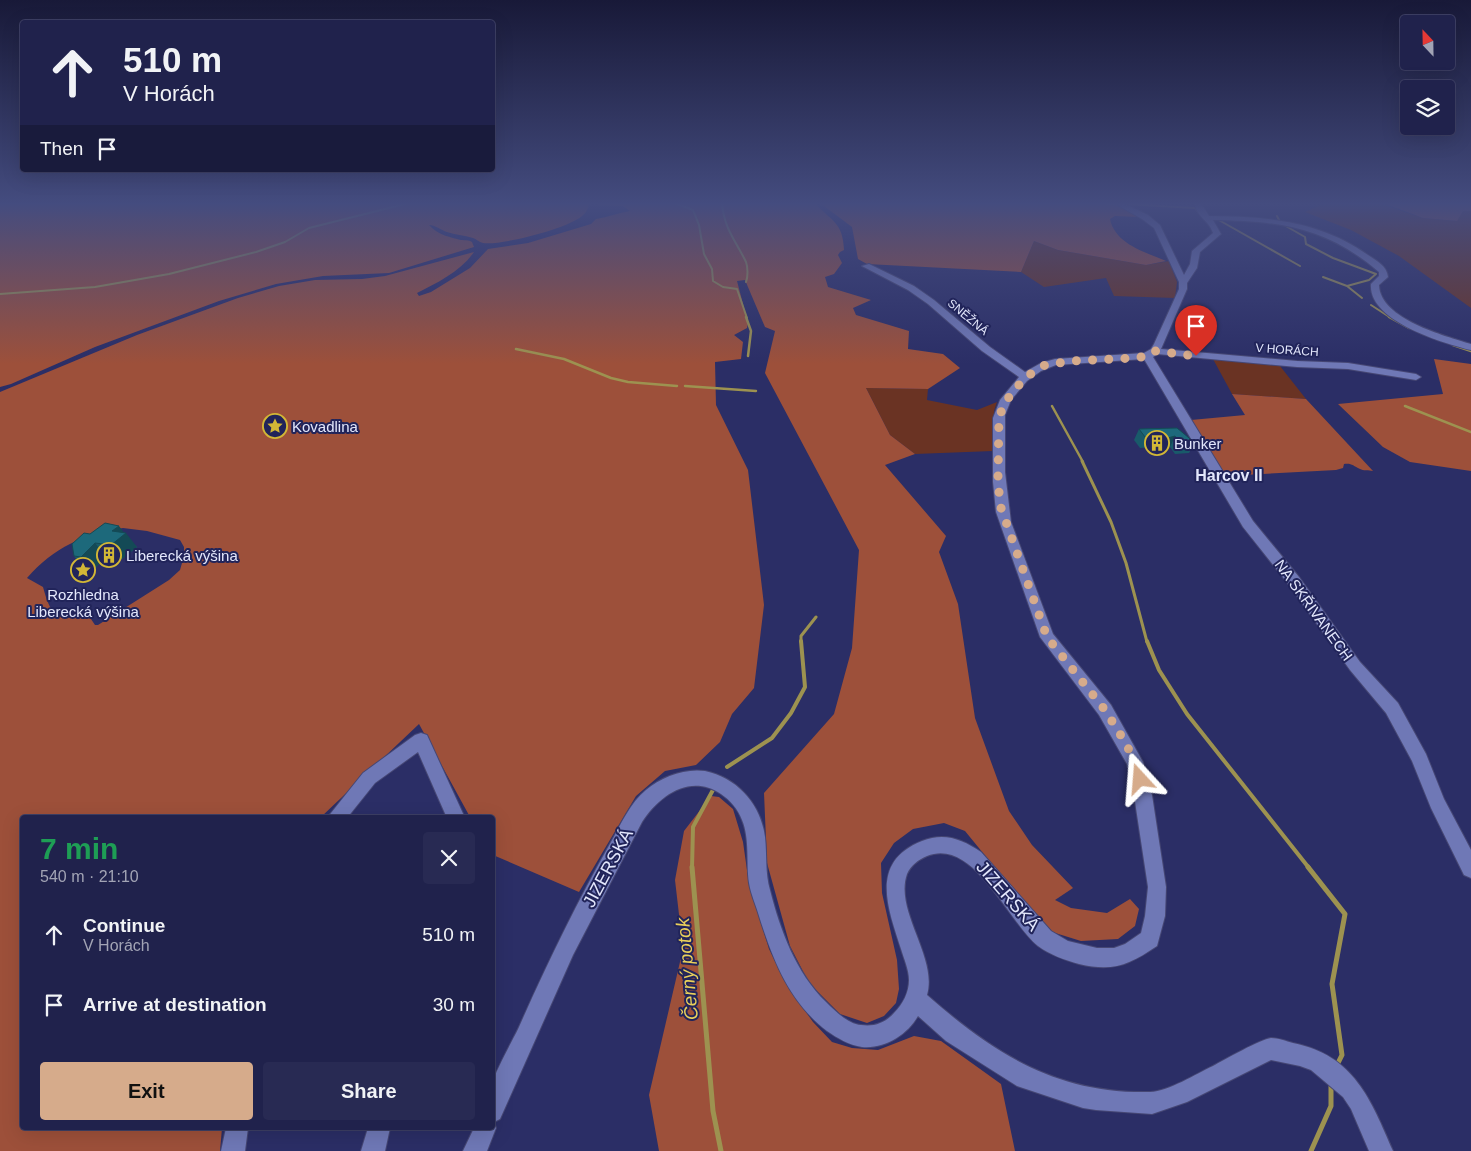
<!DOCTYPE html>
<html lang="en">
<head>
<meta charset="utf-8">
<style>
  body { margin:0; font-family:Arial,sans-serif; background:#282a53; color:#f1f3f6; height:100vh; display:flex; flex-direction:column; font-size:19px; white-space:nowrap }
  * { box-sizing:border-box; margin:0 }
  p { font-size:16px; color:#a2a4b5 }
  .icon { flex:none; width:28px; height:28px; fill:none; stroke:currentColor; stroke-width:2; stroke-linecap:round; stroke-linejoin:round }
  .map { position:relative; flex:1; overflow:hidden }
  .details { position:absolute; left:20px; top:815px; width:475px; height:315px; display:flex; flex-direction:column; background:#20224c; border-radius:5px; box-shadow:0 5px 20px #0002,0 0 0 1px #3d3f64 }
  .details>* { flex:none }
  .banner { position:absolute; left:20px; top:20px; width:475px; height:152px; border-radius:5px; box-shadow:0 5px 20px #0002,0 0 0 1px #3d3f64; background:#20224c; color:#f1f3f6; overflow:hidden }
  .needle { width:32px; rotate:338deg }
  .buttons { position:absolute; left:1400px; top:15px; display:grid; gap:10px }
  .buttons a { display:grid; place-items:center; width:55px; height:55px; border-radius:5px; background:#20224c; box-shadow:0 5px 20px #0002,0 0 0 1px #3d3f64; font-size:25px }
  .pin { position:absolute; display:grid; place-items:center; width:42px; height:42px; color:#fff; margin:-51px -21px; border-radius:50% 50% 50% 0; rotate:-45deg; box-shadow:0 0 5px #0007 }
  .pin .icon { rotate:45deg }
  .me { position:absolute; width:55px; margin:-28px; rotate:341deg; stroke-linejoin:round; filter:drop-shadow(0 0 4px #0008) }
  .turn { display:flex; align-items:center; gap:18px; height:105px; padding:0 20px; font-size:22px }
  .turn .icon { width:65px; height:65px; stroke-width:2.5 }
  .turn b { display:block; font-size:35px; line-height:42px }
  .then { display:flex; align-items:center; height:48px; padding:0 20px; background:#0003; gap:10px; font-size:19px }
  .round { display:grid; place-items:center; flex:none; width:52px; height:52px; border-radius:5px; background:#282a53 }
  .head { display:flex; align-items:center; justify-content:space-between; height:85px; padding:0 20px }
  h1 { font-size:30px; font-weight:800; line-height:38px; color:#1e9e55 }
  .cta { display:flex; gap:10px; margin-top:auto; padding:10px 20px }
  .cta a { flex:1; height:58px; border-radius:5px; background:#d6ab8b; color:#111; font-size:20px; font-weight:800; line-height:58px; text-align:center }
  .cta a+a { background:#282a53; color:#f1f3f6 }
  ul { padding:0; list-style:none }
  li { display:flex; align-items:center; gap:15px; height:70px; padding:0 20px }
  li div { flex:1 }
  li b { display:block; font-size:19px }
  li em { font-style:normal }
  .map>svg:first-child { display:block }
  .green { fill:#6a3323 }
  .forest { fill:#9d503a; fill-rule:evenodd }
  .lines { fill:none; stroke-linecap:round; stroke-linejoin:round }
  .stream-far4 { stroke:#9d9250; stroke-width:2 }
  .stream-far3 { stroke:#9d9250; stroke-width:2.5 }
  .stream-far2 { stroke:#9d9250; stroke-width:3 }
  .stream-far1 { stroke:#9d9250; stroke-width:4 }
  .stream { stroke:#9d9250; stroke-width:5 }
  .minor-casing { stroke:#464774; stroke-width:2 }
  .minor { fill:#6f78b6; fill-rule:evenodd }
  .wall { fill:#195a6a }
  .shaded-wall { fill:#144a56 }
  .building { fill:#1d697b; stroke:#144a56 }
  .route { stroke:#d6ab8b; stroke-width:9; stroke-dasharray:0 16.2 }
  .labels { text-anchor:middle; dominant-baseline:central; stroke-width:4; stroke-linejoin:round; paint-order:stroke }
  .far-street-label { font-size:12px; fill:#e3e7fc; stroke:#21245a }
  .poi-label { font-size:15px; fill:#e3e7fc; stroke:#21245a; text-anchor:start }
  .street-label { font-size:15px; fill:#e3e7fc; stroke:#21245a }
  .neighbourhood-label { font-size:16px; font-weight:bold; fill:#e3e7fc; stroke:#21245a }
  .near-street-label { font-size:18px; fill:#e3e7fc; stroke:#21245a }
  .near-water-label { font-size:19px; font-style:italic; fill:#ead05b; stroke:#21245a }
</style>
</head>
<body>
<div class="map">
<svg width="1471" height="1151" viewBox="0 0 1471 1151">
  <rect width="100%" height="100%" fill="#2b2e66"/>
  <path class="green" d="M1325 203H1378L1423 218 1456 221 1463 211H1471V308L1399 256 1351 230 1305 212Z
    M1034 241 1058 250 1146 265 1169 261 1177 282 1175 298 1114 296 1106 278 1044 287 1021 272Z
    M1213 359 1280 366 1306 399 1232 394Z
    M866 388 928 389 927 400 977 410 997 402 994 411 993 451 915 454 890 435Z"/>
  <path class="forest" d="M0 203H589C588 209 587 212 582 216 569 228 501 246 483 243 479 242 476 239 473 238 464 235 455 235 447 232 441 230 435 225 429 225 437 234 446 236 457 239 462 241 467 239 472 242L474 247 389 273 323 276 276 284 219 301 95 347 11 384 0 387Z
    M596 203H815C832 222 843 222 844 250L840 252 838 255 842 263 834 274 825 277 828 287 871 300 853 308 856 315 909 331 908 349 943 354 960 368 928 389 866 388 890 435 915 454 885 465 946 536 939 552 958 604 975 718 1009 811 1032 845 1073 888 1055 900 1071 908 1107 913 1130 899 1139 909 1135 926 1118 939 1081 941 1052 932 1019 897 965 831 944 823 913 829 894 843 881 863 882 893 897 960 899 989 896 1003 884 1016 867 1023 840 1014 809 983 790 946 767 863 764 793 834 714 852 648 859 550 765 373 775 331 765 327 745 280 737 281 748 323 747 328 734 335 743 342 741 359 715 362 716 405 748 470 764 605 754 688 732 714 720 742 696 765 665 771 636 796 579 892 493 855 492 818 470 817 419 724 321 817 22 818V1128H222L220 1151H0V392L137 335 238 298 279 286 315 280 362 279 385 276 474 252C461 271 437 283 417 293L419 296 431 292 470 268 488 249 528 243 591 224 596 219C608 217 618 213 630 211L623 206 598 205ZM123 528 147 531 180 540 184 547V556L180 570 169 580 98 625H95L89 616C83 615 79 616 73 617 51 619 48 604 43 587L27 578C54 547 84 534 123 528Z
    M820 203H1114L1140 217 1115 216 1110 219C1115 244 1145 252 1166 261L1146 265 1058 250 1034 241 1021 272 867 264 858 259 852 227Z
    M1397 203H1471V211H1463L1457 221 1423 218 1386 204Z
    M1434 359 1471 364V471L1410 462 1383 447 1338 404 1443 394Z
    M1232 394 1306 399 1373 471C1369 470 1363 471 1360 469 1353 466 1352 463 1344 464L1343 468 1336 470 1225 476 1191 420 1245 415Z
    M711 796 719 797 733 809 743 842 749 884 769 949 788 987 813 1022 832 1042 852 1048 878 1050 914 1036 941 1041 1001 1084 1015 1151H659L649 1095 683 949 675 880 684 831Z"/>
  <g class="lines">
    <path class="stream-far4" d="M675 203 693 210 699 225 704 254 712 269 713 281 723 287 737 289 747 318
      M722 203C724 229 736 241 746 262 748 267 748 277 746 282
      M1108 204H1115
      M1126 204 1195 208 1198 212
      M1277 216 1280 222
      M1217 219 1300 266
      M1284 225 1305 237 1306 244 1333 258 1376 274 1369 280 1347 286 1362 298
      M1323 277 1347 286
      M0 294 95 287 169 274 256 252 285 242 309 228 409 203
      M1371 305 1391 318"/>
    <path class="stream-far3" d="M746 317 751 331 748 356
      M1389 317 1409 328
      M1453 345 1471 351
      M516 349 564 359 611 378 628 382 677 386
      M685 386 756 391
      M1052 406 1083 462
      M1405 406 1471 432"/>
    <path class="stream-far2" d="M1082 461 1111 522 1126 563 1147 642
      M801 642V636L816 617"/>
    <path class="stream-far1" d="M1147 641 1159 670 1187 714 1309 868
      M727 767 772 738 791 713 805 687 801 641
      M692 868 693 827 714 788"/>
    <path class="stream" d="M692 867 713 1111 721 1151
      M1308 867 1345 914 1332 984 1342 1055 1337 1065
      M1311 1151 1331 1106V1084"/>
    <defs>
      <path id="minor" d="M1114 203H1123L1148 215 1160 225 1184 275 1190 264 1192 251 1213 233C1209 220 1196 217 1195 203H1201L1209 216C1266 216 1321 221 1368 255 1377 261 1387 266 1388 277L1379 285C1380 319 1445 336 1471 344V350C1443 343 1368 321 1371 284L1379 276V272C1326 227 1280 221 1213 220L1221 234 1200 252 1197 268 1187 283V289L1161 349 1297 361 1348 363 1416 374 1421 377 1416 380 1348 369 1297 367 1157 354 1153 357 1253 521 1299 577 1360 662 1398 703 1426 754 1444 799 1471 850V878L1464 875 1431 808 1412 761 1386 713 1350 670 1289 585 1243 527 1144 359 1056 365 1041 371 1027 381 1011 400 1005 415V472L1011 522 1053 634 1111 705 1143 762 1152 795 1166 887 1165 916 1157 946C1129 965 1113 972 1079 964 1065 960 1050 955 1038 946 1008 922 974 837 927 856 918 860 911 865 907 874 894 911 938 957 927 995 994 1054 1057 1094 1150 1092 1169 1091 1196 1074 1213 1066 1224 1060 1261 1039 1271 1038 1278 1038 1286 1041 1293 1043 1354 1055 1371 1100 1393 1151H1369L1351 1109 1343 1097 1311 1070 1300 1066 1271 1060 1187 1102 1152 1114 1096 1110 1083 1108 1017 1086 946 1041 918 1016C907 1035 885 1049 862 1047 849 1045 837 1038 827 1031 789 1002 773 960 759 916 756 905 751 895 749 883 746 863 750 839 742 820 738 809 730 800 721 794 690 773 659 796 642 822L573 955 500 1119 494 1122 496 1128 487 1151H463L474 1128H492C492 1114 490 1098 492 1085 495 1071 512 1042 519 1027 547 964 577 902 611 842 621 824 630 803 646 790 661 777 685 768 705 771 738 778 761 805 765 837 767 855 765 873 770 890 780 930 796 973 826 1002 835 1011 848 1024 861 1025 874 1027 885 1023 894 1013 903 1004 909 992 909 980 909 970 904 959 901 949 888 908 869 862 922 841 944 832 962 839 981 852L1051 931 1068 941 1097 948H1114L1125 944 1141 933 1145 916 1148 887 1134 795 1127 764 1099 715 1040 637 996 512 993 482V418L1000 400 1019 377 982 351 928 304 908 290 862 266 869 264 914 286 934 300 990 347 1025 372 1041 363 1055 359 1144 353 1151 349 1154 344 1179 289V282L1154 228 1142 219Z
        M421 733 427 735 465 818H447L418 752 375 783 347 818H327L363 773 415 735Z
        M226 1128H248L245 1151H221Z
        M368 1128H390L385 1151H361Z"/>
    </defs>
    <use href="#minor" class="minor-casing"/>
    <use href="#minor" class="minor"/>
  </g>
  <path class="wall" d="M1177 428 1195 443 1189 453 1175 454 1170 447 1159 449 1157 447 1140 448 1134 440 1139 429Z
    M124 533 137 547 122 559 106 557 92 571 85 570 74 556 90 534Z"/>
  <path class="shaded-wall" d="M1175 436 1170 447 1159 449 1164 439Z
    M119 526 125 534 126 533 137 547 122 559 111 545 112 531Z
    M95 543 106 557 92 571 81 557Z"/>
  <path class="building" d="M1177 428 1195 443 1180 444 1175 436 1164 439 1162 437H1145L1139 429Z
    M105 523 119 526 112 531 126 533 111 545 95 543 81 557 74 556 72 544 84 533 90 534Z"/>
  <linearGradient id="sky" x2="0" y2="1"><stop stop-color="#181938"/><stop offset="0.56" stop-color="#444c7f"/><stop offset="1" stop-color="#444c7f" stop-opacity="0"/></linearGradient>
  <rect width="1471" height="364" fill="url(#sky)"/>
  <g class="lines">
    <path class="route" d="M1140 779 1135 762 1125 742 1105 710 1047 637 1000 505 998 478 999 416 1010 395 1026 377 1045 365 1072 361 1134 358 1148 356 1155 351 1196 356"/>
  </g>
  <defs>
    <symbol id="sight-ring" viewBox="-11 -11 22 22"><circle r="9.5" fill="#21245a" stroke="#d2b736" stroke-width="1.5"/><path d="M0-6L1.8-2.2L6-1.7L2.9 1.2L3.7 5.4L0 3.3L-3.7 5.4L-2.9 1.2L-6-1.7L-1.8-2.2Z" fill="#d2b736"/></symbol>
    <symbol id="building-ring" viewBox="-11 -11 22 22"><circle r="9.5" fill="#21245a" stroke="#d2b736" stroke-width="1.5"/><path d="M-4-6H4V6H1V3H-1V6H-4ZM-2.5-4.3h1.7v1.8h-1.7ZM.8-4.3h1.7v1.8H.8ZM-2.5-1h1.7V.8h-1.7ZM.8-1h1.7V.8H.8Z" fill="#d2b736"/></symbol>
  </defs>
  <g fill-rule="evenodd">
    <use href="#sight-ring" x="261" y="412" width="28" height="28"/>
    <use href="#building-ring" x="1143" y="429" width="28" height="28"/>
    <use href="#building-ring" x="95" y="541" width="28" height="28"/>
    <use href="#sight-ring" x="69" y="556" width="28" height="28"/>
  </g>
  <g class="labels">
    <g class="far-street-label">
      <text transform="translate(968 317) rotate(40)">SNĚŽNÁ</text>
      <text transform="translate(1287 350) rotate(4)">V HORÁCH</text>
    </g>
    <g class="poi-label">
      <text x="292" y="426">Kovadlina</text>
      <text x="1174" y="443">Bunker</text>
      <text x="126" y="555">Liberecká výšina</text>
      <text x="83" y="594" text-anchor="middle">Rozhledna<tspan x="83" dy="17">Liberecká výšina</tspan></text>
    </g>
    <g class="street-label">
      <text transform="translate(1314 610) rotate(54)">NA SKŘIVANECH</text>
    </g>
    <g class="neighbourhood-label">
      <text x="1229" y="475">Harcov II</text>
    </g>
    <g class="near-street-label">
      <text transform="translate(608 868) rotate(-62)">JIZERSKÁ</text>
      <text transform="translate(1008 896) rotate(49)">JIZERSKÁ</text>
    </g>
    <g class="near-water-label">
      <text transform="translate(687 969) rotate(-95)">Černý potok</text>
    </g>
  </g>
</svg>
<div class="buttons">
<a><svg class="needle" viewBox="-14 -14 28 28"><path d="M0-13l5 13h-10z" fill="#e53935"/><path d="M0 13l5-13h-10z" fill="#a2a4b5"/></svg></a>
<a><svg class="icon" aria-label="layers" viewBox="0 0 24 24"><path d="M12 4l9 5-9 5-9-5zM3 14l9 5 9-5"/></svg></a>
</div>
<div class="pin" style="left:1196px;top:356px;background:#d93025"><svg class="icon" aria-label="arrive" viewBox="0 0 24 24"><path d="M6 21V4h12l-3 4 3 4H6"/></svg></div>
<svg class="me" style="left:1140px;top:779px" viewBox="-20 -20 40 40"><path d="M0-17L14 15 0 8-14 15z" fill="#d6ab8b" stroke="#fff" stroke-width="4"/></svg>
<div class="banner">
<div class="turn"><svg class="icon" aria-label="ahead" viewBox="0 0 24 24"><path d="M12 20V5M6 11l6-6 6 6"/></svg><div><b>510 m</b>V Horách</div></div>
<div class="then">Then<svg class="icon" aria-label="arrive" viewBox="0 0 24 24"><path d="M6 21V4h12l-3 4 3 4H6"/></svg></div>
</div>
<section class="details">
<div class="head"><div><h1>7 min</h1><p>540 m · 21:10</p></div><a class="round"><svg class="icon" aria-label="close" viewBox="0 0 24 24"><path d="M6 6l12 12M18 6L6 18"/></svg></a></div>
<ul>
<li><svg class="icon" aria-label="ahead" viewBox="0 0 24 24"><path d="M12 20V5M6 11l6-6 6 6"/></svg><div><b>Continue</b><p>V Horách</p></div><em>510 m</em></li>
<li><svg class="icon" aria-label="arrive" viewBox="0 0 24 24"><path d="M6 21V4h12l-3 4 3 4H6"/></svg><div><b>Arrive at destination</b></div><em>30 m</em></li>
</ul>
<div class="cta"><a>Exit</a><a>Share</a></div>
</section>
</div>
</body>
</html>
